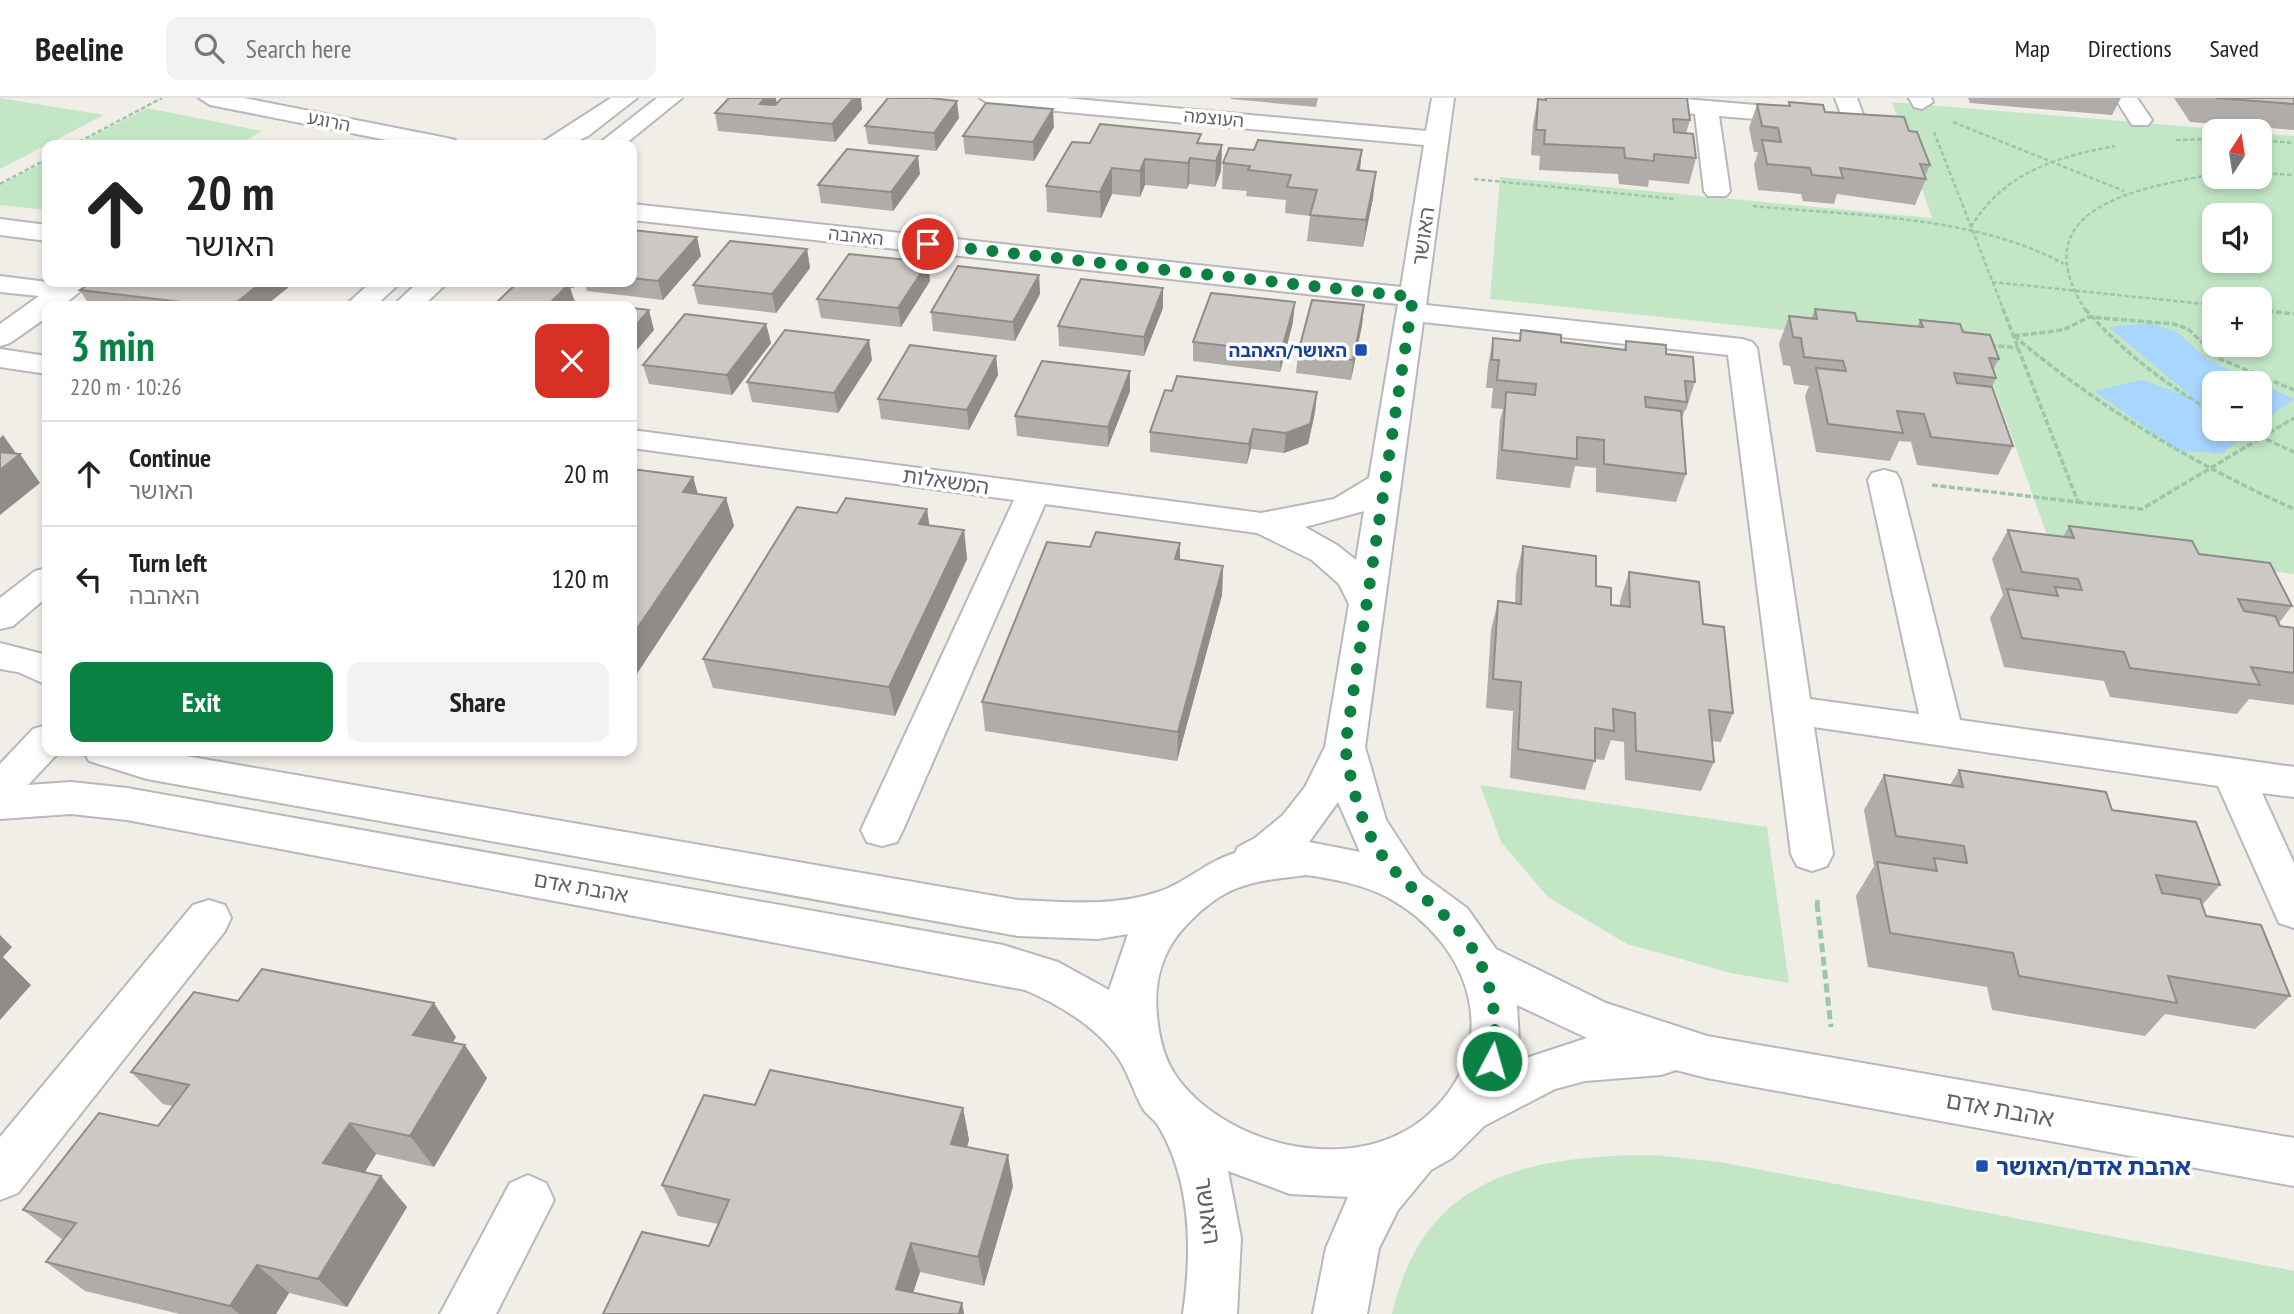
<!DOCTYPE html>
<html lang="en">
<head>
<meta charset="utf-8">
<style>
  body { margin:0; font-family:"PT Sans Narrow","Noto Sans Hebrew",sans-serif; background:#f2f2f2; color:#222; height:100vh; display:flex; flex-direction:column; font-size:26px; white-space:nowrap }
  * { box-sizing:border-box; margin:0 }
  p { font-size:23px; color:#767676 }
  .icon { flex:none; width:38px; height:38px; fill:none; stroke:currentColor; stroke-width:2; stroke-linecap:round; stroke-linejoin:round }
  .map { position:relative; flex:1; overflow:hidden }
  .drawer { position:absolute; left:42px; top:203px; width:595px; height:455px; display:flex; flex-direction:column; background:#fff; border-radius:14px; box-shadow:0 4px 10px #0003 }
  .drawer>* { flex:none }
  .top-card { position:absolute; left:42px; top:42px; width:595px; height:147px; border-radius:14px; box-shadow:0 4px 10px #0003; background:#fff; color:#222; overflow:hidden }
  .needle { width:46px; rotate:12deg }
  .controls { position:absolute; left:2202px; top:21px; display:grid; gap:14px }
  .controls a { display:grid; place-items:center; width:70px; height:70px; border-radius:14px; background:#fff; box-shadow:0 4px 10px #0003; font-size:35px }
  .pin { position:absolute; display:grid; place-items:center; width:60px; height:60px; color:#fff; margin:-30px; border:4px solid #fff; border-radius:50%; box-shadow:0 2px 7px #0007 }
  .me { position:absolute; width:77px; margin:-38px; rotate:6deg; stroke-linejoin:round; filter:drop-shadow(0 0 5px #0008) }
  .turn { display:flex; align-items:center; gap:24px; height:147px; padding:0 28px; font-size:32px }
  .turn .icon { width:91px; height:91px; stroke-width:2.5 }
  .turn b { display:block; font-size:49px; line-height:60px }
  .round { display:grid; place-items:center; flex:none; width:74px; height:74px; border-radius:14px; background:#f2f2f2 }
  .summary { display:flex; align-items:center; justify-content:space-between; height:119px; padding:0 28px }
  h1 { font-size:42px; font-weight:700; line-height:52px; color:#0b8043 }
  .action { display:flex; gap:14px; margin-top:auto; padding:14px 28px }
  .action a { flex:1; height:80px; border-radius:14px; background:#0b8043; color:#fff; font-size:28px; font-weight:700; line-height:80px; text-align:center }
  .action a+a { background:#f2f2f2; color:#222 }
  ul { padding:0; list-style:none }
  li { display:flex; align-items:center; gap:21px; height:105px; padding:0 28px; border-top:2px solid #e0e0e0 }
  li div { flex:1 }
  li b { display:block; font-size:26px }
  li em { font-style:normal }
  header { display:flex; align-items:center; gap:42px; box-sizing:border-box; height:98px; padding:0 35px; background:#fff; border-bottom:2px solid #e0e0e0 }
  header strong { font-size:33px }
  nav { display:flex; gap:38px; margin-inline-start:auto; font-size:24px }
  .search { width:490px; height:63px; background:#f2f2f2; display:flex; align-items:center; gap:18px; box-sizing:border-box; padding:0 24px; border-radius:14px; color:#767676; font-size:26px }
  .map>svg:first-child { display:block }
  .green { fill:#c3e7c5; fill-rule:evenodd }
  .water { fill:#a8d6ff }
  .lines { fill:none; stroke-linecap:round; stroke-linejoin:round }
  .minor-casing { stroke:#b7b8bd; stroke-width:4 }
  .path-far3 { stroke:#9bc6a9; stroke-width:2.5; stroke-dasharray:4.5 2.5; stroke-linecap:butt }
  .path-far2 { stroke:#9bc6a9; stroke-width:3.5; stroke-dasharray:6 2.5; stroke-linecap:butt }
  .path-far1 { stroke:#9bc6a9; stroke-width:4.5; stroke-dasharray:7 3.5; stroke-linecap:butt }
  .path { stroke:#9bc6a9; stroke-width:5; stroke-dasharray:9 4.5; stroke-linecap:butt }
  .minor { fill:#fff; fill-rule:evenodd }
  .wall { fill:#afaca9 }
  .shaded-wall { fill:#8f8c89 }
  .building { fill:#ccc8c4; stroke:#8f8c89; stroke-width:2 }
  .route { stroke:#0b8043; stroke-width:12; stroke-dasharray:0 21.6 }
  .transit-dot { fill:#1a4fb4; stroke:#fff; stroke-width:2.5 }
  .labels { text-anchor:middle; dominant-baseline:central; stroke-width:7; stroke-linejoin:round; paint-order:stroke }
  .far-street-label { font-size:18px; fill:#5e6167; stroke:#fff }
  .far-transit-label { font-size:18px; font-weight:bold; fill:#164399; stroke:#fff; text-anchor:end }
  .street-label { font-size:21px; fill:#5e6167; stroke:#fff }
  .near-street-label { font-size:24px; fill:#5e6167; stroke:#fff }
  .near-transit-label { font-size:24px; font-weight:bold; fill:#164399; stroke:#fff; text-anchor:start }
</style>
</head>
<body>
<header>
<strong>Beeline</strong>
<div class="search"><svg class="icon" aria-label="search" viewBox="0 0 24 24"><circle cx="10" cy="10" r="6"/><path d="M15 15l6 6"/></svg>Search here</div>
<nav><a>Map</a><a>Directions</a><a>Saved</a></nav>
</header>
<div class="map">
<svg width="2294" height="1216" viewBox="0 0 2294 1216">
  <rect width="100%" height="100%" fill="#f0eee7"/>
  <path class="green" d="M0 0 104 17 0 71Z
    M1892 4 2242 33H2214V79H2259V35L2294 38V476L2050 445 1981 253 1490 201 1500 79 1932 120ZM2214 117H2259V163H2214ZM2214 201H2259V247H2214ZM2214 285H2259V331H2214Z
    M147 10 262 33 238 47H76Z
    M47 63V112L0 107V87Z
    M1480 687 1767 729 1789 885 1731 875 1627 846 1548 799 1501 744Z
    M1654 1057 1720 1064 2294 1173V1216H1392C1424 1076 1529 1058 1654 1057Z"/>
  <path class="water" d="M2150 225 2177 234 2208 262 2294 301 2259 327V285H2214V331H2254L2221 356 2177 352 2094 293 2142 282 2193 300 2109 229Z"/>
  <g class="lines">
    <defs>
      <path id="minor" d="M199 0H244L447 40 455 42 459 47H412L210 7Z
        M611 0H637L588 38 569 47H538Z
        M657 0H682L624 47H597Z
        M980 0H1065L1426 33 1432 0H1454L1426 207 1742 241 1752 244 1757 250 1810 601 1919 616 1868 382 1872 375 1884 372 1896 375 1900 382 1960 622 2294 669V699L2262 695 2294 765V830L2279 825 2218 688 1814 629 1833 756 1827 768 1812 773 1797 768 1791 756 1728 257 1423 224 1365 649 1386 722 1422 777 1467 810 1496 851 1606 905 1707 938 2294 1040V1088L1707 980 1676 972 1661 977 1585 983 1555 991 1484 1028 1452 1060 1431 1072 1398 1112 1379 1150 1367 1216H1313L1326 1150 1348 1099 1290 1096 1228 1073 1241 1140 1237 1216H1183C1192 1154 1192 1085 1159 1029 1155 1021 1146 1017 1142 1009 1134 994 1128 975 1119 961 1097 929 1060 907 1025 892L127 722 71 716 0 721V666L33 631 47 627V653H60L28 687 71 684 127 690 1003 847 1058 864 1109 892 1128 836 1098 841 1018 838 147 681 89 663 83 653H157L1018 802C1064 804 1113 809 1158 794 1184 786 1207 763 1235 755L1238 749 1255 740 1283 717 1305 689 1325 649 1349 506 1339 486 1312 462 1257 435 1045 406 903 732 897 744 882 748 867 744 861 732 1014 402 632 350V332L1261 415 1334 401 1369 380 1398 206 632 122V106L1401 189 1424 47 991 7ZM1364 413 1356 462 1337 447 1305 429ZM1338 704 1360 754 1309 744ZM1306 777C1334 781 1362 786 1387 799 1472 845 1505 947 1429 1016 1360 1079 1232 1052 1178 981 1164 962 1159 940 1157 917 1154 889 1160 861 1177 838 1194 817 1217 796 1243 788 1263 781 1286 780 1306 777ZM1517 907 1587 940 1514 964 1519 943Z
        M1580 0H1672L1805 11 1813 13 1817 18 1813 23 1805 25 1719 18 1730 93 1726 98H1708L1704 93 1695 16 1591 7Z
        M1835 0H1857L1865 22 1861 27H1845Z
        M1909 0H1931L1933 4 1922 11 1914 9Z
        M2115 0H2137L2152 22 2148 27H2132Z
        M0 121 47 127V143L0 137Z
        M0 178 47 184H92L62 208H47V219L10 245 0 248V226L39 198 0 194Z
        M371 184H401L375 208H345Z
        M418 184H448L423 208H393Z
        M0 251 47 258V276L0 269Z
        M47 470V499L13 528 0 531V500L35 473Z
        M0 545 47 557V587L18 574 0 571Z
        M209 802 225 807 231 820 225 833 18 1095 0 1102V1039L193 807Z
        M528 1077 546 1085 554 1102 496 1216H440L510 1085Z"/>
    </defs>
    <use href="#minor" class="minor-casing"/>
    <path class="path-far3" d="M1953 24 2124 93
      M1934 34 2004 213
      M2176 42 2214 41
      M2259 42 2294 45
      M73 47 162 0
      M2259 75 2294 77
      M1474 81 1675 101
      M0 86 47 61
      M1753 108C1853 118 1975 117 2064 166
      M1971 129C2003 75 2056 59 2115 48
      M1992 184 2214 207
      M2259 212 2268 213
      M2086 213C2019 109 2140 90 2214 76"/>
    <path class="path-far2" d="M2085 211C2125 256 2163 284 2214 315
      M2259 212 2294 216
      M2014 238C2100 310 2192 365 2294 411
      M2014 238 2063 232 2089 219 2174 226 2188 231 2218 260 2294 292
      M1990 247 2018 250
      M2243 331 2294 354
      M1932 387 2078 404 2003 211
      M2078 404 2142 411 2294 320"/>
    <path class="path-far1" d="M1817 802 1818 807"/>
    <path class="path" d="M1817 805 1831 929"/>
    <use href="#minor" class="minor"/>
  </g>
  <path class="wall" d="M1231 0H1318L1316 9 1231 1Z
    M1544 0H1687L1690 22 1686 35 1696 60 1689 86 1649 82 1648 89 1619 86 1618 76 1539 72 1540 58 1531 57 1533 26 1538 1H1544Z
    M1968 0H2121L2112 17 1970 5Z
    M2174 0H2294V32L2190 24Z
    M1789 4 1825 14 1909 33 1930 67 1925 78 1926 81 1915 107 1837 96 1834 106 1803 103 1801 96 1758 92 1754 67 1758 54H1754L1749 30 1757 6 1788 8Z
    M777 5 862 11 835 44 718 33 715 15Z
    M959 20 936 53 868 46 865 28Z
    M1054 29 1034 63 965 56 963 38Z
    M1090 45 1222 47 1221 73 1215 89 1189 86 1187 91 1145 87 1140 99 1112 96 1101 120 1047 114 1046 88Z
    M1254 52H1362L1360 73 1373 100 1363 149 1307 143 1310 118 1285 115 1286 102 1246 98 1247 93 1222 91 1223 65Z
    M920 76 893 113 821 105 818 87Z
    M632 132 701 158 663 202 587 193 584 184H632Z
    M807 151 810 170 776 215 698 206 693 187Z
    M1039 177 1040 196 1015 243 933 233 931 214Z
    M930 183 901 229 821 220 817 201Z
    M295 184 265 208H90L80 192Z
    M518 184H579L573 190H570L575 204 493 208Z
    M1163 190V210L1144 258 1059 248 1058 228Z
    M1364 207 1362 227 1351 282 1296 275 1298 255Z
    M1815 211 1857 223 1917 229 1920 222 1963 234 1999 261 1993 272 1996 280 1992 289 2013 348 1998 377 1917 367 1911 344 1899 343 1890 363 1816 354 1805 298 1809 288 1794 286 1790 268 1783 267 1779 246 1789 218 1811 221Z
    M1293 224 1280 274 1193 263V244Z
    M766 226 771 245 732 297 649 286 643 267Z
    M1521 232 1561 244 1624 251 1626 243 1666 256 1695 284 1686 312H1685L1681 322 1686 376 1676 404 1596 394V370L1575 368 1570 390 1496 381 1500 322 1503 311 1491 310 1493 290H1486L1488 268 1493 240 1519 243Z
    M869 242 872 262 838 315 752 304 747 284Z
    M996 258 998 277 969 332 881 321 878 301Z
    M1130 293 1108 349 1017 338 1015 318Z
    M1172 293 1317 294 1315 314 1308 346 1284 355 1251 351 1247 366 1150 354V334Z
    M632 371 693 379 698 396 726 400 734 428 636 577H632Z
    M927 411 929 427 964 432 967 461 895 618 713 590 703 561 837 415Z
    M2069 428 2199 456 2292 508 2279 525 2280 528 2294 530V607L2249 601 2237 616 2110 599 2104 583 2004 569 1990 520 2003 497 1992 461 2008 432 2063 439Z
    M1523 448 1596 488 1611 507 1620 508V503L1629 474 1703 526 1733 615 1721 644 1712 643 1714 664 1701 693 1625 682 1624 644 1611 642 1604 662 1595 661 1585 692 1510 680 1513 613 1486 610 1491 532 1498 503 1515 505 1516 477Z
    M1223 468 1222 497 1177 663 985 633 982 604Z
    M1959 672 2112 712 2220 787 2202 807 2206 818 2290 898 2255 931 2165 916 2145 938 1992 912 1987 889 1868 869 1856 798 1874 768 1864 712 1884 677 1950 687Z
    M238 903 456 939 452 945 487 980 434 1069 376 1056 365 1074 407 1109 347 1209 289 1195 276 1216H180L85 1193 46 1164 63 1142 23 1112 158 1028 173 1008 163 1006 131 974Z
    M755 1007 963 1010 969 1042 967 1049 1013 1088 984 1188 920 1174 913 1195 962 1205 964 1216H603L709 1148 718 1126 678 1118 662 1087Z"/>
  <path class="shaded-wall" d="M765 0H776L777 8 760 6Z
    M854 0H861L862 11 835 44 832 26Z
    M957 3 959 20 936 53 934 35Z
    M1053 11 1054 29 1034 63 1033 44Z
    M1222 47 1221 73 1215 89 1216 63Z
    M1362 52 1359 78 1357 72Z
    M918 58 920 76 893 113 891 94Z
    M1190 60 1189 86 1187 91 1188 65Z
    M1145 61V87L1140 99V73Z
    M1112 70V96L1101 120 1100 94Z
    M1376 74 1373 100 1363 149 1366 122Z
    M697 139 701 158 663 202 658 183Z
    M807 151 810 170 776 215 772 196Z
    M928 164 930 183 901 229 898 210Z
    M1039 177 1040 196 1015 243 1013 224Z
    M262 184H295L265 208H232Z
    M570 184H579L573 190Z
    M569 186 575 205 572 208H547Z
    M1163 190V210L1144 258V239Z
    M1295 204 1293 224 1280 274 1281 254Z
    M1364 207 1362 227 1351 282 1353 262Z
    M649 212 654 232 632 258V232Z
    M766 226 771 245 732 297 727 277Z
    M869 242 872 262 838 315 834 295Z
    M996 258 998 277 969 332 967 312Z
    M1130 273V293L1108 349V329Z
    M1317 294 1315 314 1308 346 1284 355 1286 335Z
    M1253 331 1251 351 1247 366 1249 346Z
    M3 337 18 358 20 356 40 385 0 417V340Z
    M693 379 701 408 683 394Z
    M726 400 734 428 636 577 632 567V538Z
    M927 411 931 440 919 426Z
    M964 432 967 461 895 618 889 589Z
    M1180 445V474L1175 461Z
    M1223 468 1222 497 1177 663 1178 634Z
    M0 837 12 849 3 859 31 887 0 922Z
    M434 905 456 939 437 970 413 937Z
    M465 947 487 980 434 1069 410 1038Z
    M963 1010 969 1042 958 1077 951 1046Z
    M350 1025 376 1056 351 1096 323 1065Z
    M1008 1057 1013 1088 984 1188 978 1159Z
    M381 1078 407 1109 347 1209 318 1181Z
    M911 1145 920 1174 906 1216 896 1191Z
    M257 1167 289 1195 276 1216H239L230 1208Z
    M962 1205 964 1216H959Z"/>
  <path class="building" d="M729 0H765L760 6 775 7 782 0H854L832 26 715 15Z
    M888 0H930L957 3 934 35 865 28Z
    M1546 0H1687L1690 22 1673 21 1674 34 1693 36 1696 60 1654 56V63L1625 60 1624 50 1544 46 1545 32H1536L1538 1 1546 2Z
    M2216 0H2294V6Z
    M1789 4 1823 7 1825 14 1904 19 1909 33 1917 34 1930 67 1920 66 1926 81 1840 70 1843 80 1812 77 1810 70 1767 66 1762 42 1781 44 1778 30 1762 28 1757 6 1790 8Z
    M986 5 1053 11 1033 44 963 38Z
    M1100 26 1201 36 1197 45 1222 47 1216 63 1190 60 1188 65 1145 61 1140 73 1112 70 1100 94 1046 88 1072 44 1090 45Z
    M1258 42 1362 52 1357 72 1376 74 1366 122 1310 117 1317 92 1287 89 1291 77 1248 72 1250 68 1223 65 1229 50 1254 52Z
    M847 51 918 58 891 94 818 87Z
    M632 132 697 139 658 183 632 180Z
    M730 143 807 151 772 196 693 187Z
    M849 156 928 164 898 210 817 201Z
    M958 168 1039 177 1013 224 931 214Z
    M1081 181 1163 190 1144 239 1058 228Z
    M92 184H262L232 208H216L80 192Z
    M518 184H551L569 186 547 208H493Z
    M1211 195 1295 204 1281 254 1193 244Z
    M1312 202 1364 207 1353 262 1298 255Z
    M569 203 614 208H564Z
    M632 210 649 212 632 232Z
    M1815 211 1855 215 1857 223 1923 229 1920 222 1960 226 1963 234 1990 237 1999 261 1989 260 1996 280 1954 275 1957 285 1992 289 2013 348 1931 339 1924 316 1897 313 1903 335 1828 326 1816 270 1846 273 1843 263 1804 259 1801 240 1793 239 1789 218 1817 221Z
    M685 216 766 226 727 277 643 267Z
    M785 232 869 242 834 295 747 284Z
    M1521 232 1561 237V244L1626 252V243L1666 247V256L1693 259 1695 284 1685 283 1687 304 1645 299 1646 309 1681 313 1686 376 1604 366V342L1577 339V361L1502 352 1506 294 1535 297 1536 286 1497 282 1499 262H1492L1493 240 1520 243Z
    M910 247 996 258 967 312 878 301Z
    M1042 263 1130 273 1108 329 1015 318Z
    M1177 278 1317 294 1310 326 1286 335 1253 331 1249 346 1150 334 1165 292 1172 293Z
    M0 354 20 356 0 372Z
    M632 371 693 379 683 394 726 400 632 538Z
    M846 400 927 411 919 426 964 432 889 589 703 561 797 409 837 415Z
    M2069 428 2192 443 2199 456 2270 465 2292 508 2238 501 2244 513 2275 518 2280 528 2294 530V575L2251 569 2260 587 2130 570 2124 554 2022 540 2007 491 2058 498 2055 489 2082 492 2078 481 2022 474 2008 432 2074 440Z
    M1096 434 1180 445 1175 461 1223 468 1178 634 982 604 1047 444 1090 449Z
    M1523 448 1596 458V488L1611 490V507L1630 509 1629 474 1699 484 1703 526 1724 529 1733 615 1709 612 1714 664 1636 653 1635 615 1613 611 1614 633 1595 630V663L1518 651 1521 584 1493 581 1498 503 1521 506Z
    M1959 672 2106 694 2112 712 2196 724 2220 787 2156 777 2162 795 2200 801 2206 818 2261 827 2290 898 2168 878 2177 905 2019 878 2013 855 1890 835 1877 764 1937 773 1934 760 1967 765 1964 748 1896 738 1884 677 1963 689Z
    M262 871 434 905 413 937 465 947 410 1038 350 1025 323 1065 381 1078 318 1181 257 1167 230 1208 46 1164 76 1125 23 1112 99 1015 158 1028 189 987 131 974 194 894 238 903Z
    M770 972 963 1010 951 1046 1008 1057 978 1159 911 1145 896 1191 962 1205 959 1216H603L642 1134 709 1148 729 1102 662 1087 704 997 755 1007Z"/>
  <g class="lines">
    <path class="route" d="M928 146 1413 199 1345 649C1352 690 1361 731 1387 764 1405 787 1428 801 1449 822 1488 859 1501 911 1492 963"/>
  </g>
  <g class="transit-dot">
    <rect x="1354" y="245" width="14" height="14" rx="3.5"/>
    <rect x="1975" y="1061" width="14" height="14" rx="3.5"/>
  </g>
  <g class="labels">
    <g class="far-street-label">
      <text transform="translate(1214 20) rotate(5)">העוצמה</text>
      <text transform="translate(329 23) rotate(11)">הרוגע</text>
      <text transform="translate(856 138) rotate(6)">האהבה</text>
    </g>
    <g class="far-transit-label">
      <text x="1347" y="252">האושר/האהבה</text>
    </g>
    <g class="street-label">
      <text transform="translate(1423 138) rotate(-82)">האושר</text>
      <text transform="translate(946 383) rotate(8)">המשאלות</text>
      <text transform="translate(581 789) rotate(10)">אהבת אדם</text>
    </g>
    <g class="near-street-label">
      <text transform="translate(2000 1011) rotate(10)">אהבת אדם</text>
      <text transform="translate(1208 1113) rotate(82)">האושר</text>
    </g>
    <g class="near-transit-label">
      <text x="1996" y="1068">אהבת אדם/האושר</text>
    </g>
  </g>
</svg>
<div class="controls">
<a><svg class="needle" viewBox="-14 -14 28 28"><path d="M0-13l5 13h-10z" fill="#e53935"/><path d="M0 13l5-13h-10z" fill="#767676"/></svg></a>
<a><svg class="icon" aria-label="sound" viewBox="0 0 24 24"><path d="M4 9h4l5-4v14l-5-4H4zM17 9q2 3 0 6"/></svg></a>
<a>+</a>
<a>−</a>
</div>
<div class="pin" style="left:928px;top:146px;background:#d93025"><svg class="icon" aria-label="arrive" viewBox="0 0 24 24"><path d="M6 21V4h12l-3 4 3 4H6"/></svg></div>
<svg class="me" style="left:1492px;top:963px" viewBox="-20 -20 40 40"><circle r="17" fill="#0b8043" stroke="#fff" stroke-width="3"/><path d="M0-11L8 9 0 5-8 9z" fill="#fff"/></svg>
<div class="top-card">
<div class="turn"><svg class="icon" aria-label="ahead" viewBox="0 0 24 24"><path d="M12 20V5M6 11l6-6 6 6"/></svg><div><b>20 m</b>האושר</div></div>
</div>
<section class="drawer">
<div class="summary"><div><h1>3 min</h1><p>220 m · 10:26</p></div><a class="round" style="background:#d93025;color:#fff"><svg class="icon" aria-label="close" viewBox="0 0 24 24"><path d="M6 6l12 12M18 6L6 18"/></svg></a></div>
<ul>
<li><svg class="icon" aria-label="ahead" viewBox="0 0 24 24"><path d="M12 20V5M6 11l6-6 6 6"/></svg><div><b>Continue</b><p>האושר</p></div><em>20 m</em></li>
<li><svg class="icon" aria-label="left" viewBox="0 0 24 24"><path d="M17 20v-9H6M10 6l-5 5 5 5"/></svg><div><b>Turn left</b><p>האהבה</p></div><em>120 m</em></li>
</ul>
<div class="action"><a>Exit</a><a>Share</a></div>
</section>
</div>
</body>
</html>
